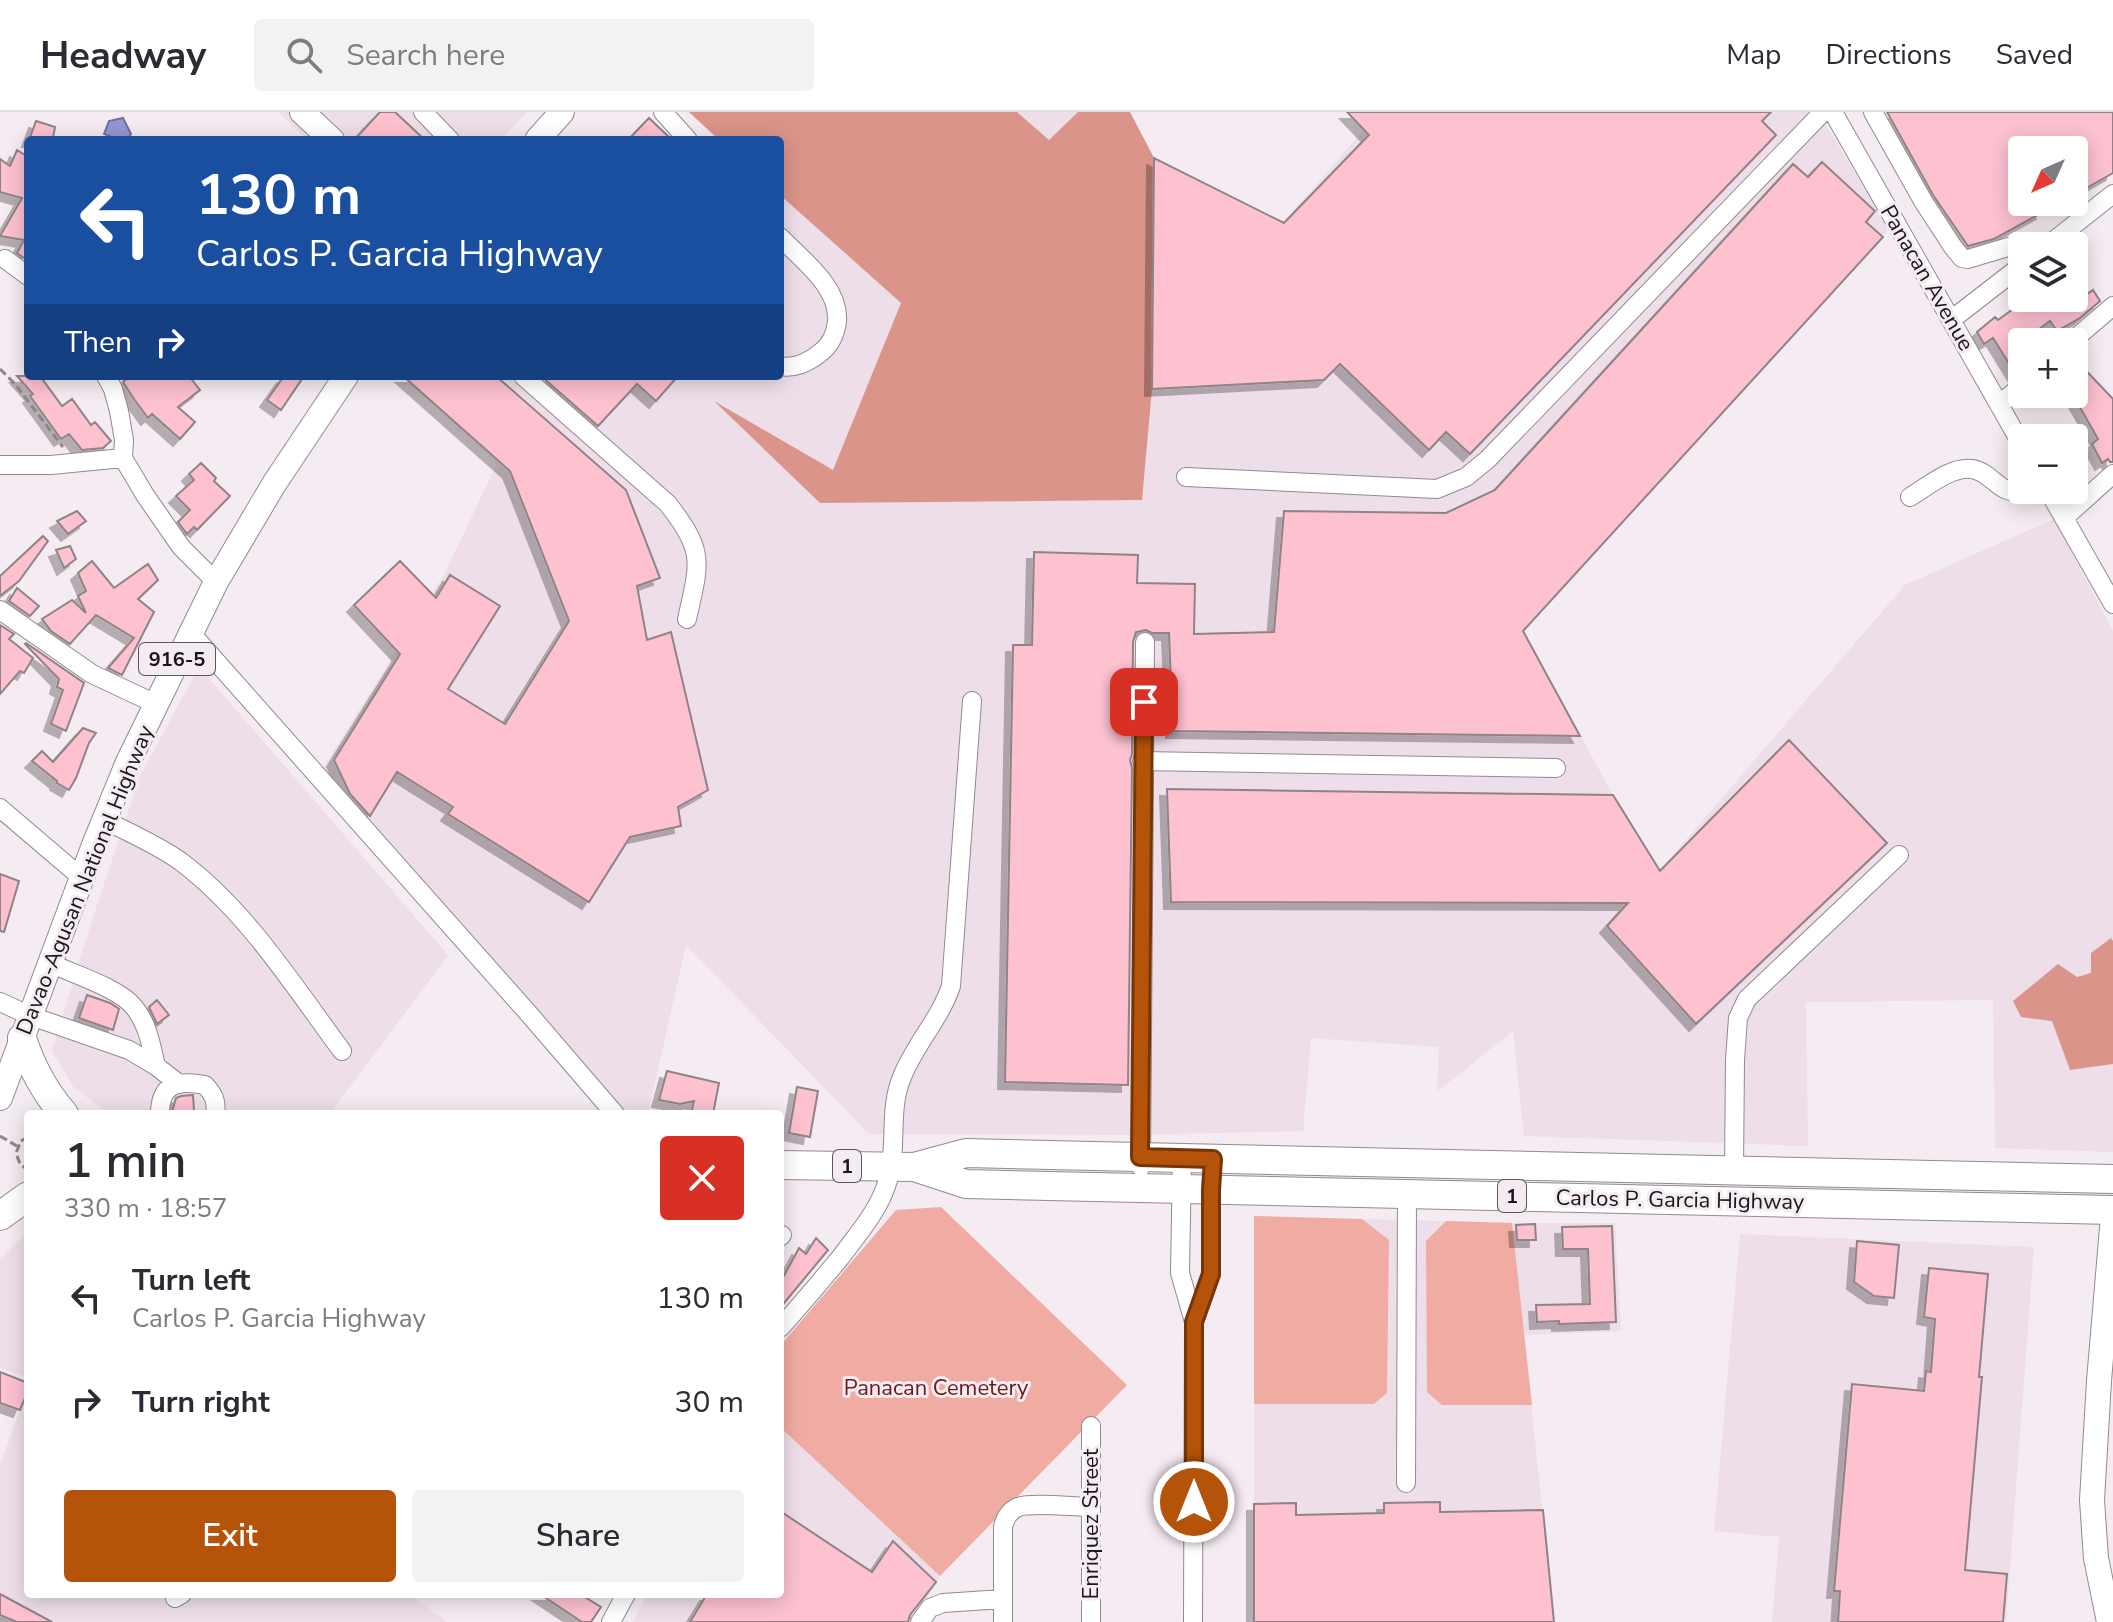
<!DOCTYPE html>
<html lang="en">
<head>
<meta charset="utf-8">
<style>
  body { margin:0; font-family:"Nunito Sans",sans-serif; background:#f2f2f3; color:#2b2b33; height:100vh; display:flex; flex-direction:column; font-size:30px; white-space:nowrap }
  * { box-sizing:border-box; margin:0 }
  p { font-size:26px; color:#7c7c81 }
  .icon { flex:none; width:44px; height:44px; fill:none; stroke:currentColor; stroke-width:2; stroke-linecap:round; stroke-linejoin:round }
  .map { position:relative; flex:1; overflow:hidden }
  .side { position:absolute; left:24px; top:998px; width:760px; height:488px; display:flex; flex-direction:column; background:#fff; border-radius:8px; box-shadow:0 4px 20px #0003 }
  .side>* { flex:none }
  .hud { position:absolute; left:24px; top:24px; width:760px; height:244px; border-radius:8px; box-shadow:0 4px 20px #0003; background:#1a4fa0; color:#fff; overflow:hidden }
  .needle { width:52px; rotate:225deg }
  .buttons { position:absolute; left:2008px; top:24px; display:grid; gap:16px }
  .buttons a { display:grid; place-items:center; width:80px; height:80px; border-radius:8px; background:#fff; box-shadow:0 4px 20px #0003; font-size:40px }
  .pin { position:absolute; display:grid; place-items:center; width:68px; height:68px; color:#fff; margin:-34px; border-radius:16px; box-shadow:0 4px 12px #0006 }
  .me { position:absolute; width:88px; margin:-44px; rotate:0deg; stroke-linejoin:round; filter:drop-shadow(0 0 6px #0008) }
  .turn { display:flex; align-items:center; gap:28px; height:168px; padding:0 40px; font-size:36px }
  .turn .icon { width:104px; height:104px; stroke-width:2.5 }
  .turn b { display:block; font-size:56px; line-height:68px }
  .then { display:flex; align-items:center; height:76px; padding:0 40px; background:#0003; gap:16px; font-size:30px }
  .round { display:grid; place-items:center; flex:none; width:84px; height:84px; border-radius:8px; background:#f2f2f3 }
  .head { display:flex; align-items:center; justify-content:space-between; height:136px; padding:0 40px }
  h1 { font-size:48px; font-weight:600; line-height:60px }
  .primary-button { display:flex; gap:16px; margin-top:auto; padding:16px 40px }
  .primary-button a { flex:1; height:92px; border-radius:8px; background:#b45309; color:#fff; font-size:32px; font-weight:600; line-height:92px; text-align:center }
  .primary-button a+a { background:#f2f2f3; color:#2b2b33 }
  ul { padding:0; list-style:none }
  li { display:flex; align-items:center; gap:24px; height:104px; padding:0 40px }
  li div { flex:1 }
  li b { display:block; font-size:30px }
  li em { font-style:normal }
  header { display:flex; align-items:center; gap:48px; box-sizing:border-box; height:112px; padding:0 40px; background:#fff; border-bottom:2px solid #e1e1e2 }
  header strong { font-size:38px }
  nav { display:flex; gap:44px; margin-inline-start:auto; font-size:28px }
  .search { width:560px; height:72px; background:#f2f2f3; display:flex; align-items:center; gap:20px; box-sizing:border-box; padding:0 28px; border-radius:8px; color:#7c7c81; font-size:30px }
  .map>svg:first-child { display:block }
  .built { fill:#eedee9 }
  .green { fill:#f0aca2 }
  .forest { fill:#db9489 }
  .water { fill:#9596d3; stroke:#70709b; stroke-width:2 }
  .building { fill:#fdc1d0; stroke:#8e8486; stroke-width:2; filter:url(#shadow) }
  .lines { fill:none; stroke-linecap:round; stroke-linejoin:round }
  .minor-casing { stroke:#928a8f; stroke-width:20 }
  .major-casing { stroke:#928a8f; stroke-width:26 }
  .highway-casing { stroke:#928a8f; stroke-width:30 }
  .path { stroke:#8d878b; stroke-width:3; stroke-dasharray:8 4; stroke-linecap:butt }
  .minor { stroke:#fff; stroke-width:18 }
  .major { stroke:#fff; stroke-width:24 }
  .highway { stroke:#fff; stroke-width:28 }
  .route-casing { stroke:#753606; stroke-width:20 }
  .route { stroke:#b45309; stroke-width:14 }
  .labels { text-anchor:middle; dominant-baseline:central; stroke-width:6; stroke-linejoin:round; paint-order:stroke }
  .shield { fill:#f5ebf2; stroke:#5c575a; stroke-width:2 }
  .shield-label { font-size:20px; font-weight:bold; fill:#1a1719 }
  .street-label { font-size:22px; fill:#1a1719; stroke:#f5ebf2 }
  .park-label { font-size:22px; fill:#6e1914; stroke:#f5ebf2 }
</style>
</head>
<body>
<header>
<strong>Headway</strong>
<div class="search"><svg class="icon" aria-label="search" viewBox="0 0 24 24"><circle cx="10" cy="10" r="6"/><path d="M15 15l6 6"/></svg>Search here</div>
<nav><a>Map</a><a>Directions</a><a>Saved</a></nav>
</header>
<div class="map">
<svg width="2113" height="1510" viewBox="0 0 2113 1510">
  <defs>
    <filter id="shadow"><feDropShadow dx="-7" dy="7" stdDeviation="0" flood-color="#0004"/></filter>
  </defs>
  <rect width="100%" height="100%" fill="#f5ebf2"/>
  <path class="built" d="M278 0H527L501 28H308Z
    M1017 0H1078L1049 28Z
    M1382 0H1818L1889 117 1523 519 1613 683 1660 758 1905 473 2054 407 2113 519V1040L1995 1036 1993 888 1806 890 1808 1034 1524 1024 1513 919 1437 980 1439 935 1311 926 1303 1019 1128 1023 869 1022 686 833 648 1002H624L531 889 321 659 445 461 497 351 401 264H780V83L901 191 833 359 718 291 820 391 1142 388 1152 277 1154 46 1283 111 1362 20Z
    M199 555 448 843 330 1002H110L74 976 52 939 91 811 140 664Z
    M1254 1104 1512 1111H1615L1621 1219 1524 1223 1554 1510H1254Z
    M28 1120V1266L0 1256V1147Z
    M1740 1122 2034 1135 2006 1510H1772L1779 1425 1714 1419Z
    M28 1277V1482H408L447 1510H0V1352Z
    M780 1315 940 1464 913 1510H633L648 1482H780Z"/>
  <path class="green" d="M941 1095 1127 1273 940 1464 780 1315V1234L896 1098Z
    M1254 1104 1362 1107 1389 1128 1387 1281 1374 1292H1254Z
    M1446 1109 1512 1111 1532 1293H1442L1427 1280 1426 1129Z"/>
  <path class="forest" d="M689 0H1017L1049 28 1078 0H1130L1154 46 1152 277 1142 388 820 391 714 289 833 358 901 191 780 83V28H719Z
    M2111 826 2113 829V952L2070 958 2052 909 2021 905 2013 889 2058 852 2077 865 2091 861V841Z"/>
  <path class="water" d="M123 6 131 22 127 28H120L104 22 109 9Z"/>
  <path class="building" d="M380 0H395L425 28H354Z
    M1347 0H1771L1762 9 1776 23 1470 342 1446 320 1429 338 1340 252 1324 268 1152 277 1154 46 1284 111 1369 23Z
    M1887 0H2113V61L2074 83V38H2022V90H2036L2043 100 1994 127 1968 134 1933 83Z
    M649 6 671 27 672 28H628Z
    M36 9 55 15 53 26 29 28Z
    M17 38 28 45V149L17 141 24 128 0 124 22 86 0 80V47L10 54Z
    M1822 50 1875 99 1866 110 1883 125 1523 519 1580 624 1173 619 1169 521H1152L1146 518 1136 520 1133 530 1132 642 1130 648 1132 656 1128 973 1005 970 1013 533H1032L1034 440 1138 443 1137 471 1195 472 1194 522 1274 520 1284 399 1446 401 1495 378 1793 52 1808 65Z
    M2074 163 2087 182 2093 178 2100 189 2080 206 2057 219 2050 209 2022 230V261L2016 263 1993 226 1984 232 1977 220 1995 205 1998 208 2028 186 2038 198 2052 186H2074Z
    M2074 246 2113 287V350H2110L2108 347 2102 351 2092 332 2098 327 2074 285Z
    M17 264H40L62 294 72 287 91 313 95 310 111 329 103 336 82 338 69 322 61 327 30 284 33 282Z
    M130 264H189L200 278 178 295 195 310 180 327 152 302 148 306 134 287 123 270Z
    M284 264H304L281 298 267 288Z
    M403 264H496L626 378 660 466 637 474 647 528 671 520 708 678 678 695 681 714 630 725 589 790 448 702 453 695 397 660 370 704 350 682 334 648 400 542 354 493 400 449 436 486 450 463 500 494 448 577 505 612 569 509 510 359Z
    M541 264H678L656 289 637 272 598 314Z
    M201 351 216 366 214 369 230 384 197 418 194 415 187 422 178 410 190 398 176 384 194 368 189 362Z
    M77 399 86 409 68 422 57 409Z
    M43 424 48 429 19 469 0 484V464Z
    M70 434 76 447 64 456 56 438Z
    M92 449 114 476 148 452 158 468 138 487 154 500 122 563 108 556 134 526 96 503 70 532 51 519 42 507 72 488 86 501 78 484 86 479 78 461Z
    M17 476 39 494 30 504 9 489Z
    M0 513 14 522 9 527 33 546 24 561 20 559 0 582Z
    M26 531 84 571 66 619 51 612 63 578 57 575 59 567 25 532Z
    M83 616 96 621 89 631 76 666 69 678 57 671V669L32 649 42 639 53 650Z
    M1789 628 1887 731 1696 912 1607 814 1628 791 1171 790 1167 677 1613 683 1660 759Z
    M0 762 19 769 4 820 0 819Z
    M87 883 110 891 119 897 113 918 79 906Z
    M157 888 169 903 157 912 149 895Z
    M667 959 719 971 713 1002H691L694 989 680 992 659 988Z
    M797 975 818 979 810 1025 789 1021Z
    M193 983 194 999 172 1000 176 986 181 984Z
    M1535 1112 1536 1128H1517L1516 1113Z
    M1612 1114 1616 1210 1559 1212V1209L1537 1210 1536 1193 1590 1192 1588 1137H1563L1562 1115Z
    M816 1126 828 1138 780 1196V1171L799 1136 806 1142Z
    M1857 1129 1899 1133 1894 1186 1874 1184 1854 1170Z
    M1929 1156 1988 1162 1979 1265H1982L1965 1458 2007 1462 2003 1510H1838L1840 1479H1834L1852 1272 1924 1279 1926 1259 1931 1260 1935 1207 1924 1205Z
    M0 1260 28 1271V1279L20 1298 0 1291Z
    M1440 1390V1400L1543 1398 1554 1510H1254V1392L1296 1391V1403L1384 1401V1391Z
    M780 1399 872 1460 893 1429 936 1470 910 1503 908 1510H690L707 1482H780Z
    M0 1482 52 1510H17L0 1503Z
    M540 1482H580L601 1495 591 1510H582Z"/>
  <g class="lines">
    <defs>
      <path id="minor" d="M423 0 450 28
        M663 0 688 28
        M1833 0 2022 333
        M1873 0 1923 89 1953 135 1962 146 1968 147 2008 135 2052 130
        M780 125C802 148 840 175 837 210 835 223 831 233 820 241 809 250 794 257 780 254
        M2047 134 2113 82
        M5 147 28 164
        M1951 208 2022 153
        M2071 230 2113 194
        M106 264 113 277 119 299 124 328 123 346 145 383 181 435 216 470
        M523 264 668 392C705 440 700 449 687 507
        M1999 293 2022 273
        M0 353H51L123 346
        M1186 365 1437 377 1466 365 1487 348 1823 0
        M2048 378 2113 492
        M1910 385C1927 375 1951 354 1972 357 1993 360 1999 385 2022 378
        M2064 406 2113 362
        M0 498 92 562 156 592
        M190 520 529 902 615 1002
        M1142 649 1556 656
        M0 696 82 766
        M104 708C130 721 156 732 180 749 246 798 293 873 342 939
        M50 851C73 862 119 876 134 895 148 912 151 933 156 954
        M0 890 31 904 129 938 156 954 179 972
        M160 1002C160 971 178 968 205 973 214 983 217 989 215 1002
        M1182 1046 1180 1161 1194 1210 1193 1510
        M1141 1055 1145 530
        M1734 1058 1735 948 1738 906 1747 887 1899 743
        M780 1125 782 1123
        M1194 1210 1211 1162V1067
        M780 1216C801 1193 820 1170 840 1146 858 1122 880 1097 888 1068 898 1034 888 998 902 965 915 932 940 907 951 874L972 589
        M1406 1371 1407 1082
        M175 1486 182 1482
        M611 1510 626 1482
        M920 1510 930 1496 943 1491 1003 1487
        M1003 1510V1415C1005 1406 1009 1399 1018 1395 1032 1390 1075 1395 1091 1395
        M1091 1510V1314"/>
      <path id="major" d="M302 0 332 28
        M537 28 562 0
        M0 986 94 733 128 650 216 470 274 372 346 264
        M2109 1510 2096 1446 2092 1388 2099 1269 2113 1104"/>
      <path id="highway" d="M22 926C31 954 44 979 64 1002
        M780 1053 914 1055 966 1041 2113 1067
        M914 1055 966 1072 2113 1098
        M0 1104 28 1084"/>
    </defs>
    <use href="#minor" class="minor-casing"/>
    <use href="#major" class="major-casing"/>
    <use href="#highway" class="highway-casing"/>
    <path class="path" d="M0 257 15 272 63 335
      M0 1024 17 1034
      M28 1025 21 1029 16 1041 20 1052 28 1058"/>
    <use href="#minor" class="minor"/>
    <use href="#major" class="major"/>
    <use href="#highway" class="highway"/>
  </g>
  <g class="lines">
    <defs>
      <path id="route" d="M1144 590 1140 1045 1213 1047 1211 1078V1162L1194 1210V1390"/>
    </defs>
    <use href="#route" class="route-casing"/>
    <use href="#route" class="route"/>
  </g>
  <g class="labels">
    <g class="shield">
      <rect x="139" y="531" width="76" height="32" rx="6"/>
      <rect x="833" y="1038" width="28" height="32" rx="6"/>
      <rect x="1498" y="1068" width="28" height="32" rx="6"/>
    </g>
    <g class="shield-label">
      <text x="177" y="547">916-5</text>
      <text x="847" y="1054">1</text>
      <text x="1512" y="1084">1</text>
    </g>
    <g class="street-label">
      <text transform="translate(1927 166) rotate(60)">Panacan Avenue</text>
      <text transform="translate(85 768) rotate(-68)">Davao-Agusan National Highway</text>
      <text transform="translate(1680 1088) rotate(1)">Carlos P. Garcia Highway</text>
      <text transform="translate(1091 1412) rotate(-90)">Enriquez Street</text>
    </g>
    <g class="park-label">
      <text x="936" y="1276">Panacan Cemetery</text>
    </g>
  </g>
</svg>
<div class="buttons">
<a><svg class="needle" viewBox="-14 -14 28 28"><path d="M0-13l5 13h-10z" fill="#e53935"/><path d="M0 13l5-13h-10z" fill="#7c7c81"/></svg></a>
<a><svg class="icon" aria-label="layers" viewBox="0 0 24 24"><path d="M12 4l9 5-9 5-9-5zM3 14l9 5 9-5"/></svg></a>
<a>+</a>
<a>−</a>
</div>
<div class="pin" style="left:1144px;top:590px;background:#d93025"><svg class="icon" aria-label="arrive" viewBox="0 0 24 24"><path d="M6 21V4h12l-3 4 3 4H6"/></svg></div>
<svg class="me" style="left:1194px;top:1390px" viewBox="-20 -20 40 40"><circle r="17" fill="#b45309" stroke="#fff" stroke-width="3"/><path d="M0-11L8 9 0 5-8 9z" fill="#fff"/></svg>
<div class="hud">
<div class="turn"><svg class="icon" aria-label="left" viewBox="0 0 24 24"><path d="M17 20v-9H6M10 6l-5 5 5 5"/></svg><div><b>130 m</b>Carlos P. Garcia Highway</div></div>
<div class="then">Then<svg class="icon" aria-label="right" viewBox="0 0 24 24"><path d="M7 20v-9h11M14 6l5 5-5 5"/></svg></div>
</div>
<section class="side">
<div class="head"><div><h1>1 min</h1><p>330 m · 18:57</p></div><a class="round" style="background:#d93025;color:#fff"><svg class="icon" aria-label="close" viewBox="0 0 24 24"><path d="M6 6l12 12M18 6L6 18"/></svg></a></div>
<ul>
<li><svg class="icon" aria-label="left" viewBox="0 0 24 24"><path d="M17 20v-9H6M10 6l-5 5 5 5"/></svg><div><b>Turn left</b><p>Carlos P. Garcia Highway</p></div><em>130 m</em></li>
<li><svg class="icon" aria-label="right" viewBox="0 0 24 24"><path d="M7 20v-9h11M14 6l5 5-5 5"/></svg><div><b>Turn right</b></div><em>30 m</em></li>
</ul>
<div class="primary-button"><a>Exit</a><a>Share</a></div>
</section>
</div>
</body>
</html>
